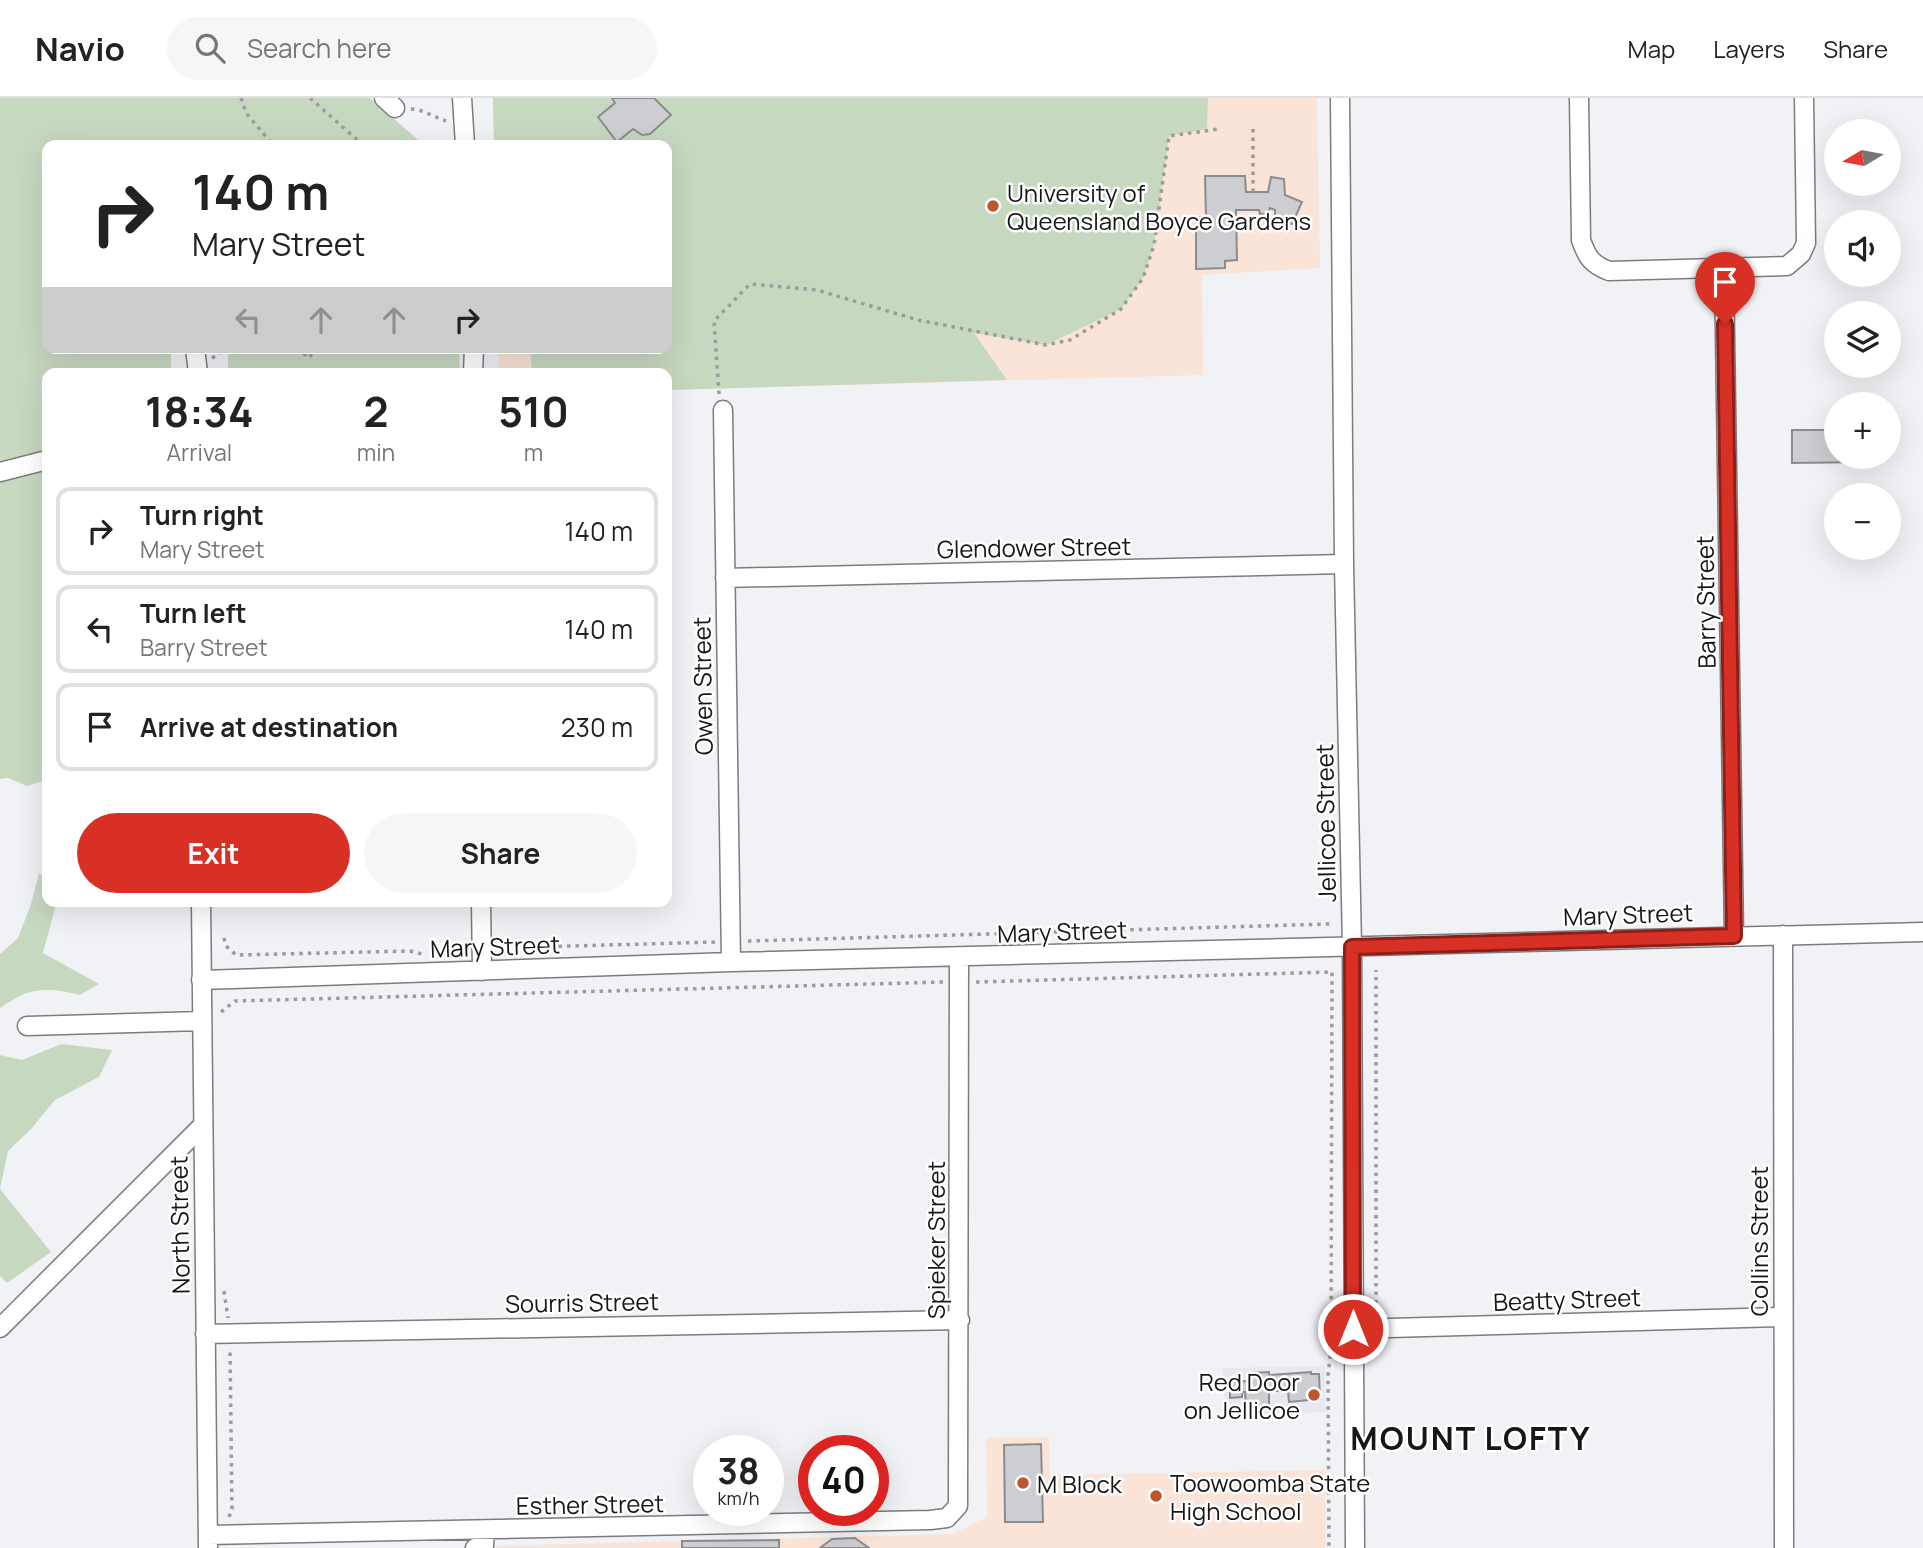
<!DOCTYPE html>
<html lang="en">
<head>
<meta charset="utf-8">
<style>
  body { margin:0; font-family:Manrope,sans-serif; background:#f6f6f6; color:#222; height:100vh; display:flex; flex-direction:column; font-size:26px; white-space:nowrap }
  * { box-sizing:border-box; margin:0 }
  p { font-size:23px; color:#767676 }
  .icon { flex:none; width:38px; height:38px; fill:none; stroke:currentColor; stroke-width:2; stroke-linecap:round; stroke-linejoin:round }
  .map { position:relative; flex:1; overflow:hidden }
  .details { position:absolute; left:42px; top:270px; width:630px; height:539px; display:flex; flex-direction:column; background:#fff; border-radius:14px; box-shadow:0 7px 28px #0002 }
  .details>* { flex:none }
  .hud { position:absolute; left:42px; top:42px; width:630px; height:214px; border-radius:14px; box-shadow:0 7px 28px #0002; background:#fff; color:#222; overflow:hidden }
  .needle { width:46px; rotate:260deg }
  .tools { position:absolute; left:1824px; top:21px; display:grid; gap:14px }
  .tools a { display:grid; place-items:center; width:77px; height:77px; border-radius:50%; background:#fff; box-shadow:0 7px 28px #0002; font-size:35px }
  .speed { position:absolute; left:693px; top:1337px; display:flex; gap:14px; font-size:35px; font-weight:700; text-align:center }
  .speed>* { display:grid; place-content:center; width:91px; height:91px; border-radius:50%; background:#fff; box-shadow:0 7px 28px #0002; line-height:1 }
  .speed small { font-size:18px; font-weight:400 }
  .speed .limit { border:10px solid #d22; background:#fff; color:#111 }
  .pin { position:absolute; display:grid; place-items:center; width:60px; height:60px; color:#fff; margin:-72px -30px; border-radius:50% 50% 50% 0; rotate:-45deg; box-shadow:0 0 7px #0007 }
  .pin .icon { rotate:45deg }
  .me { position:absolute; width:77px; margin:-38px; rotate:0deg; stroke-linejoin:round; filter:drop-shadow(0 0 5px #0008) }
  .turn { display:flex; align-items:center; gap:24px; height:147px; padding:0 35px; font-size:32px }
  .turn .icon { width:91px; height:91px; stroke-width:2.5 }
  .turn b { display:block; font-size:49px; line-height:60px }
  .lanes { display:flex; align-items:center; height:66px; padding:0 35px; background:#0003; justify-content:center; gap:35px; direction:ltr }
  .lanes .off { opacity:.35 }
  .eta { display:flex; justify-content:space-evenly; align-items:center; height:119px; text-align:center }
  .eta b { font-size:42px; font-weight:700; line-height:49px }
  .primary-button { display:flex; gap:14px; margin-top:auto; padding:14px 35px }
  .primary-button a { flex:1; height:80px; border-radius:42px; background:#d93025; color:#fff; font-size:28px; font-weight:700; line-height:80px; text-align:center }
  .primary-button a+a { background:#f6f6f6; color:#222 }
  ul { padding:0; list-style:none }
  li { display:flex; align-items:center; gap:21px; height:88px; margin:0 14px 10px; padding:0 21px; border:4px solid #e0e0e0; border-radius:14px }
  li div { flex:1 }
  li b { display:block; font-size:26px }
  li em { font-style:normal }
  header { display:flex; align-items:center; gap:42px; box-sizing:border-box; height:98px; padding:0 35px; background:#fff; border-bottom:2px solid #e0e0e0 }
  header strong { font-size:33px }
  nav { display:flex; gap:38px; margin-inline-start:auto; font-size:24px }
  .search { width:490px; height:63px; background:#f6f6f6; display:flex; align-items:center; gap:18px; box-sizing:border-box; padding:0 24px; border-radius:38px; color:#767676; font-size:26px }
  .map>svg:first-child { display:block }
  .built { fill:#e8e8f3 }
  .education { fill:#fae3d7 }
  .green { fill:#c7d8c0 }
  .building { fill:#cdced1; stroke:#8c8c8f; stroke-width:2 }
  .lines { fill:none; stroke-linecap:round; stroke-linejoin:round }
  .minor-casing { stroke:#7c7c80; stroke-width:21 }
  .path { stroke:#9b9c9e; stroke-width:3.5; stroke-dasharray:3.5 5; stroke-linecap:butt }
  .minor { stroke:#fff; stroke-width:18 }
  .route-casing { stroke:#8d1f18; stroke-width:18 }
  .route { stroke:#d93025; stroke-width:12 }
  .poi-dot { fill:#bd562b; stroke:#fff; stroke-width:2.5 }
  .labels { text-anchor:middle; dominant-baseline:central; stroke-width:5; stroke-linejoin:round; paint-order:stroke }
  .poi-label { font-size:24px; fill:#161617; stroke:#fff; text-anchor:start }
  .street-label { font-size:24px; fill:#161617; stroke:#fff }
  .district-label { font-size:32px; font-weight:bold; letter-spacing:2px; fill:#161617; stroke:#fff }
</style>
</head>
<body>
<header>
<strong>Navio</strong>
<div class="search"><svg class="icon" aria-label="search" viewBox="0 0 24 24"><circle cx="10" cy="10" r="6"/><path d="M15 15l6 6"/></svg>Search here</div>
<nav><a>Map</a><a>Layers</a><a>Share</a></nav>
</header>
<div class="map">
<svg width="1923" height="1450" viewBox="0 0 1923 1450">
  <rect width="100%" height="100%" fill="#f1f2f5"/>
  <path class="built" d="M1325 1268V1314L1225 1318 1223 1270Z"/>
  <path class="education" d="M493 0H1317L1320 170 1202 177 1203 277 667 292V275H499L498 250H667V47H494Z
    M1049 1339 1050 1377 1325 1372 1326 1450H488V1448L953 1436 987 1419 986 1340Z"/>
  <path class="green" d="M0 0H370L424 47H47V250H171V275H47V682L27 688 8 680 0 681Z
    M493 0H1208L1207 31 1169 38 1154 147 1143 180 1121 211 1046 247 974 235 1007 282 667 292V275H532L530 250H667V47H494Z
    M228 250H459L460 275H228Z
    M39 775 47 782V803H57L43 855 99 886 80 897C45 889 30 889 0 910V856L18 840 31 806Z
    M61 946 112 952 99 979 55 1002 31 1031 8 1053 0 1091 51 1154 7 1185 0 1178V957L22 962Z"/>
  <path class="building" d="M612 0H654L671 17 650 36 642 37 633 31 617 44 598 19 615 5Z
    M1205 78H1245L1246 94H1268L1271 79 1284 81 1285 97 1302 104 1292 126 1275 121V112L1270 110 1268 116H1260L1259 112H1236L1237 162 1225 163V170L1196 171V120L1206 119Z
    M1792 332H1836V359H1866V364L1792 365Z
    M1269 1274V1277L1311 1274V1276H1319L1320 1301 1289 1304 1288 1293H1269V1310H1246L1245 1294H1242V1299L1230 1300V1284L1247 1283V1275Z
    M1041 1346 1043 1424H1005L1004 1347Z
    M855 1440 869 1450H820L832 1441Z
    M779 1442V1450H682V1443Z"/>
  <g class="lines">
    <defs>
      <path id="minor" d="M384 0 395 10
        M462 0 465 47
        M1340 0 1344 466 1352 849 1355 1450
        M1579 0 1581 142C1587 159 1591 166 1609 173L1787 168 1801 156 1806 145 1804 0
        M1724 170 1734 838
        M195 250 198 275
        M473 275 474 250
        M723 312 731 864
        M0 374 47 362
        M725 480 1344 466
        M201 803 208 1450
        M481 803 482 873
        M1783 837 1784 1450
        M201 882 731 864 1923 834
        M27 928 202 923
        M0 1230 203 1027
        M1353 1231 1783 1219
        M205 1236 960 1222
        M208 1437 930 1422 947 1420 958 1408 959 860
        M475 1450 484 1447 485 1433"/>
    </defs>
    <use href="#minor" class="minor-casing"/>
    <path class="path" d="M241 0 246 15 273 47
      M310 0 363 47
      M411 11C422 11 434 19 446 23
      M1253 31V94
      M297 250 309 260 316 250
      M212 260 228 250
      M719 296 714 223 750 186 817 192 918 222 1046 247 1070 242 1121 211 1143 180 1154 147 1169 38 1219 31
      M224 840 226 848 236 857 410 853 422 856
      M748 843 1330 826
      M499 850 716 844
      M447 854 464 852
      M976 884 1332 874 1331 1252 1328 1277 1329 1450
      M221 914 235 903 944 884
      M224 1193 228 1220
      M1376 1214V872
      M229 1419 232 1411 230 1252"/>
    <use href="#minor" class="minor"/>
  </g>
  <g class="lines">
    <defs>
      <path id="route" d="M1353 1231 1352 849 1734 838 1725 226"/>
    </defs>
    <use href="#route" class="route-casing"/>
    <use href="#route" class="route"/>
  </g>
  <g class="poi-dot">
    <circle cx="993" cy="108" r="7"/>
    <circle cx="1314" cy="1297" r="7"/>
    <circle cx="1023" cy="1385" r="7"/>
    <circle cx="1156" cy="1398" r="7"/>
  </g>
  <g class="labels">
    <g class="poi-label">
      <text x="1007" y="94">University of<tspan x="1007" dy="28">Queensland Boyce Gardens</tspan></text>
      <text x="1300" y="1283" text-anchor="end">Red Door<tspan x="1300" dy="28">on Jellicoe</tspan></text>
      <text x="1170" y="1384">Toowoomba State<tspan x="1170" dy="28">High School</tspan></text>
      <text x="1037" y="1385">M Block</text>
    </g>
    <g class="street-label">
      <text transform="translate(1034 449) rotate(-1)">Glendower Street</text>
      <text transform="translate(1705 504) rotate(-91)">Barry Street</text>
      <text transform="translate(702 588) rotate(-91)">Owen Street</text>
      <text transform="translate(1325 725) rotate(-91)">Jellicoe Street</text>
      <text transform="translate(1628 816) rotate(-2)">Mary Street</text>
      <text transform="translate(1062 833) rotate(-2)">Mary Street</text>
      <text transform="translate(495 848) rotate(-2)">Mary Street</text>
      <text transform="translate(179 1127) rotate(-91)">North Street</text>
      <text transform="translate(935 1142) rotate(-90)">Spieker Street</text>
      <text transform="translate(1758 1143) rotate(-90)">Collins Street</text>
      <text transform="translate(1567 1201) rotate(-2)">Beatty Street</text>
      <text transform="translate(582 1204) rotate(-1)">Sourris Street</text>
      <text transform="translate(590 1406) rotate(-1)">Esther Street</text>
    </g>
    <g class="district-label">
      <text x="1471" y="1340">MOUNT LOFTY</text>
    </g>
  </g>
</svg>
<div class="tools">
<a><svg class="needle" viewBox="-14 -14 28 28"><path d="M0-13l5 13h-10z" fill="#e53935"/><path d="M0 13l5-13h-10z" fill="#767676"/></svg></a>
<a><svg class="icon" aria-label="sound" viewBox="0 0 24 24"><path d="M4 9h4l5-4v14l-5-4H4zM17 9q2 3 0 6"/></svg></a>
<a><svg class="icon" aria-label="layers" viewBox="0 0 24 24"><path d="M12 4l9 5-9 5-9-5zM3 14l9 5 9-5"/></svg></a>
<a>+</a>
<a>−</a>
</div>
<div class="speed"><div>38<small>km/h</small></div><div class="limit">40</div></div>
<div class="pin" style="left:1725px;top:226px;background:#d93025"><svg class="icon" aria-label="arrive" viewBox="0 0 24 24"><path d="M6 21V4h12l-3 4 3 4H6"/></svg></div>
<svg class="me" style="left:1353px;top:1231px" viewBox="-20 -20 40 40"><circle r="17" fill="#d93025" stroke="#fff" stroke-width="3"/><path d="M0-11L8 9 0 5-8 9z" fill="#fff"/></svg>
<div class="hud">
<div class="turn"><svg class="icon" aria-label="right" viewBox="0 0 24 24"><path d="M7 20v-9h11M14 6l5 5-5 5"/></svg><div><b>140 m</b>Mary Street</div></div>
<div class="lanes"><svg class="icon off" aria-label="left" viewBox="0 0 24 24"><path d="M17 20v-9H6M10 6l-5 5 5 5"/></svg><svg class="icon off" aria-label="ahead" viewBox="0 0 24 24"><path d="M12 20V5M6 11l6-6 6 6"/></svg><svg class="icon off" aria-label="ahead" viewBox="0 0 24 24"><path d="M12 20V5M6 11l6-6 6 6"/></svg><svg class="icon" aria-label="right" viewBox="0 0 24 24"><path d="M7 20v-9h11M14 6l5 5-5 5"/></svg></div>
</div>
<section class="details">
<div class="eta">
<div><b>18:34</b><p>Arrival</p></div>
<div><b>2</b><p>min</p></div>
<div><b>510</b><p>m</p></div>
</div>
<ul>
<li><svg class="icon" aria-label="right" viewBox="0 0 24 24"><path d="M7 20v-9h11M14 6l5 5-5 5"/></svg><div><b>Turn right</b><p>Mary Street</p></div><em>140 m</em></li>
<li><svg class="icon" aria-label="left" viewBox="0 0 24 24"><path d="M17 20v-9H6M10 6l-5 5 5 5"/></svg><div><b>Turn left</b><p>Barry Street</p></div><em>140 m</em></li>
<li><svg class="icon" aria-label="arrive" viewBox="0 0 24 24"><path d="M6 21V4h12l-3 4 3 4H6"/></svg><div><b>Arrive at destination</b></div><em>230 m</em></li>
</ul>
<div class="primary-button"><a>Exit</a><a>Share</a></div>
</section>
</div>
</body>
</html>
